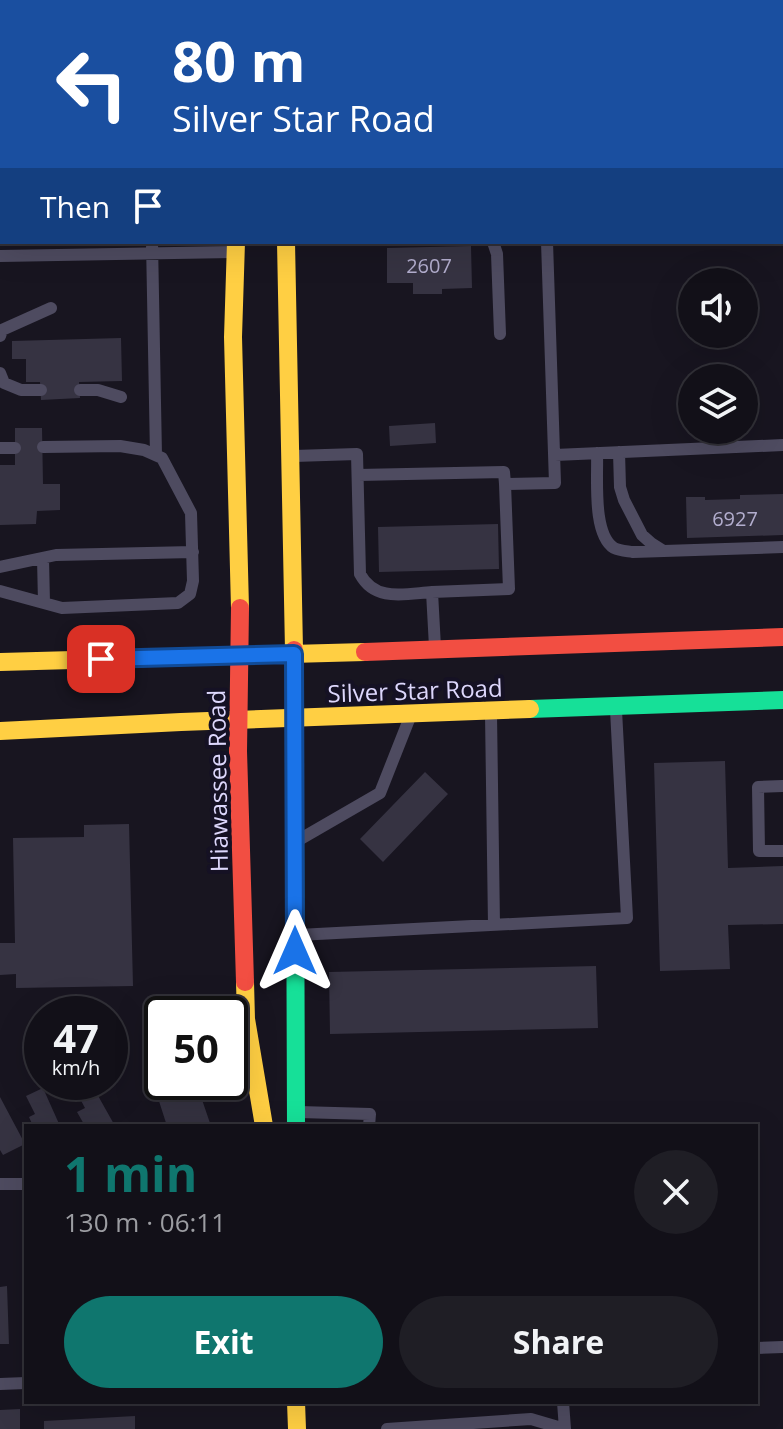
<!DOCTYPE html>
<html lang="en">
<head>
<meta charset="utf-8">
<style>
  body { margin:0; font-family:"Open Sans",sans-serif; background:#1f1e25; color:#f1f3f6; height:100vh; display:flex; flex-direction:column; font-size:30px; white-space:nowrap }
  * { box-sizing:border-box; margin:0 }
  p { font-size:26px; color:#9c9da2 }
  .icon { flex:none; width:44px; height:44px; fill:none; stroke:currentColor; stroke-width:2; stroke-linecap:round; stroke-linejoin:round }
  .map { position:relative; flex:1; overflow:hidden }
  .sheet { position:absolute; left:24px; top:1124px; width:734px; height:280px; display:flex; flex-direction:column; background:#121018; border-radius:0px; box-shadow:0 8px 32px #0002,0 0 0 2px #313037 }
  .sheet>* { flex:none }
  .top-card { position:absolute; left:0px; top:0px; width:784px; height:244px; box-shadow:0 8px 32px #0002,0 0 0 2px #313037; background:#1a4fa0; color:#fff; overflow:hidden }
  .controls { position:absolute; left:678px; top:268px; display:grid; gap:16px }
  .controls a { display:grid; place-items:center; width:80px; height:80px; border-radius:50%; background:#121018; box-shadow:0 8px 32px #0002,0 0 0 2px #313037; font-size:40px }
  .speed { position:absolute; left:24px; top:996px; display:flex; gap:16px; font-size:40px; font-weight:700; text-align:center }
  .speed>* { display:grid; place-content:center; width:104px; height:104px; border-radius:50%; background:#121018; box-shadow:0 8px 32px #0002,0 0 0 2px #313037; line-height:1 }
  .speed small { font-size:20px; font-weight:400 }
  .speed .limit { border:4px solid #111; border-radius:12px; background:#fff; color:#111 }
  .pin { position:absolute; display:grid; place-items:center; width:68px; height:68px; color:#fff; margin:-34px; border-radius:16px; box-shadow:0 4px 12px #0006 }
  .me { position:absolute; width:88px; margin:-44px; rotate:0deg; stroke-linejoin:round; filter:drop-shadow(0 0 6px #0008) }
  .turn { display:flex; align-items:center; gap:28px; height:168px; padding:0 40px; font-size:36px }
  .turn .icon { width:104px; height:104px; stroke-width:2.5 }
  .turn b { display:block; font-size:56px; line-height:68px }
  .then { display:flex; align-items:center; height:76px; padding:0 40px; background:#0003; gap:16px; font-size:30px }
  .round { display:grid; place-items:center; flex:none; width:84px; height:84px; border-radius:42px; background:#1f1e25 }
  .summary { display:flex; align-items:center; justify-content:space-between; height:136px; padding:0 40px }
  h1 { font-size:48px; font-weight:700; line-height:60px; color:#0f766e }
  .action { display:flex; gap:16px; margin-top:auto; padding:16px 40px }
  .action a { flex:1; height:92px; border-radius:48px; background:#0f766e; color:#fff; font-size:32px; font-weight:700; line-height:92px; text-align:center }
  .action a+a { background:#1f1e25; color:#f1f3f6 }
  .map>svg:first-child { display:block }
  .building { fill:#363342 }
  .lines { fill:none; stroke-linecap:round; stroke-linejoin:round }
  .lane { stroke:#4e4b60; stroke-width:12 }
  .fast { stroke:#16e098; stroke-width:18 }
  .slow { stroke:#ffcf43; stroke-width:18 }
  .jam { stroke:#f24e42; stroke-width:18 }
  .route-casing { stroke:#114b97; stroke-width:20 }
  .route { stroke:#1a73e8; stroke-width:14 }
  .labels { text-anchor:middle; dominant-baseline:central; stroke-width:8; stroke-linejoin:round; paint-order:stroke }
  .number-label { font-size:20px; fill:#b3aece }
  .street-label { font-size:24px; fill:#ddd7fc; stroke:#151124 }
</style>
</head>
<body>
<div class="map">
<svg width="783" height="1429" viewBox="0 0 783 1429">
  <rect width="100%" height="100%" fill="#181520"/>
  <path class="building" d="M471 246 472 288 442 289V294H413V283H387V248Z
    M121 338 122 381 79 382 80 398 41 400 40 382H26V359H12V341Z
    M435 423 436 443 390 446 389 426Z
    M15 428H42L43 484H60V510L37 511 36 524 0 525V465H15Z
    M783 494V535L687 538 686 497H705V500L740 499V495Z
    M498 524 499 569 379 572 378 527Z
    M725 761 728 868 783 866V924L728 925 730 969 660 971 654 763Z
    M425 772 448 794 383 862 360 839Z
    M129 824 133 986 16 988V974L0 975V943H15L13 838 84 837V825Z
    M596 966 598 1028 330 1034 329 972Z
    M92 1085 115 1126H85L77 1112 85 1108 77 1093Z
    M197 1085 211 1126H167L158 1098Z
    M43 1088 60 1126H33L29 1117 35 1114 26 1096Z
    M0 1097 25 1144 3 1155 0 1150Z
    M7 1286 9 1344H0V1287Z
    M20 1409V1429H0V1410Z
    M135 1416V1429H44V1421Z"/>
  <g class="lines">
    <path class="lane" d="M149 0V2
      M539 0V2
      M782 81H783
      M152 242 156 455
      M493 242 497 254 500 334
      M0 256 233 252
      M0 336 2 330 51 308
      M0 373 4 383 21 390H41
      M80 390H98L121 397
      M0 448H15
      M619 452 620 487 624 500 642 535 651 543 662 550
      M597 453C598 477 592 534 614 548 620 551 627 551 633 552L783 547
      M555 455 783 445
      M294 456 357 454 360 574C375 602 404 594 432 592L435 647
      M358 475 504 472 505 484
      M43 558 44 603
      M0 567 56 555 193 552
      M0 591 62 608 178 603 190 594 193 581 191 513 162 458 144 450 120 446 43 447
      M432 592 509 589 505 484 555 483 547 242
      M491 714 494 925
      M783 786 758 787 759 851H783
      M297 841 380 793 410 717
      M298 935 627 918 616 710
      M299 1112 370 1114 369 1126
      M0 1184H26
      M756 1348 783 1347
      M0 1384 26 1383
      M563 1402 565 1429
      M387 1429 531 1419 565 1429"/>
    <path class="fast" d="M240 0V2
      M530 709 783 700
      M295 836 296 1126"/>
    <path class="slow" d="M236 242 233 337 240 608
      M286 242 294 650
      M0 662 365 652
      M0 731 181 722 530 709
      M245 982 246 1019 264 1126
      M296 1402 297 1429"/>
    <path class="jam" d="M282 0V2
      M240 608 238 751 245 982
      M294 650 295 836
      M365 652 783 637"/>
  </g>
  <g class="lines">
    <defs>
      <path id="route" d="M101 659 294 654 295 951"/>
    </defs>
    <use href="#route" class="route-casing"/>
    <use href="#route" class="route"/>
  </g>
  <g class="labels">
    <g class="number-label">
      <text x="429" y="265">2607</text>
      <text x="735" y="518">6927</text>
    </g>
    <g class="street-label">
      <text transform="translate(415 690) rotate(-2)">Silver Star Road</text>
      <text transform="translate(217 781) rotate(-91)">Hiawassee Road</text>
    </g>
  </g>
</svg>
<div class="controls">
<a><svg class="icon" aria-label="sound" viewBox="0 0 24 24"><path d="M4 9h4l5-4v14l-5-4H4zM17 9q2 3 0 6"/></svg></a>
<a><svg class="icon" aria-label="layers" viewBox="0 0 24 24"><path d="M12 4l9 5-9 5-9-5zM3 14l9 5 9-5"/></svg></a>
</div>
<div class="speed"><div>47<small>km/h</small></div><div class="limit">50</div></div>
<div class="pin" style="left:101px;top:659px;background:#d93025"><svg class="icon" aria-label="arrive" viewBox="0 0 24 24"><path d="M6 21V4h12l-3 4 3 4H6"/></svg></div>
<svg class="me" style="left:295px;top:951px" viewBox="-20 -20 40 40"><path d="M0-17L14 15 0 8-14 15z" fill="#1a73e8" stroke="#fff" stroke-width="4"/></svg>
<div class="top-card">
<div class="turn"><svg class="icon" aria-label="left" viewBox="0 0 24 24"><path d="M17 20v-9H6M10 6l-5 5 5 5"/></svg><div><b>80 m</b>Silver Star Road</div></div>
<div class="then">Then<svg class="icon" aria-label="arrive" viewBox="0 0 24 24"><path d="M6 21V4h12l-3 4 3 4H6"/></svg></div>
</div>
<section class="sheet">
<div class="summary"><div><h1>1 min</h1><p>130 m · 06:11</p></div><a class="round"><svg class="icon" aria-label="close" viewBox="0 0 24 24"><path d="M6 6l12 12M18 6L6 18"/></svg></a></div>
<div class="action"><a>Exit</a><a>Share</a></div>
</section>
</div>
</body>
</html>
